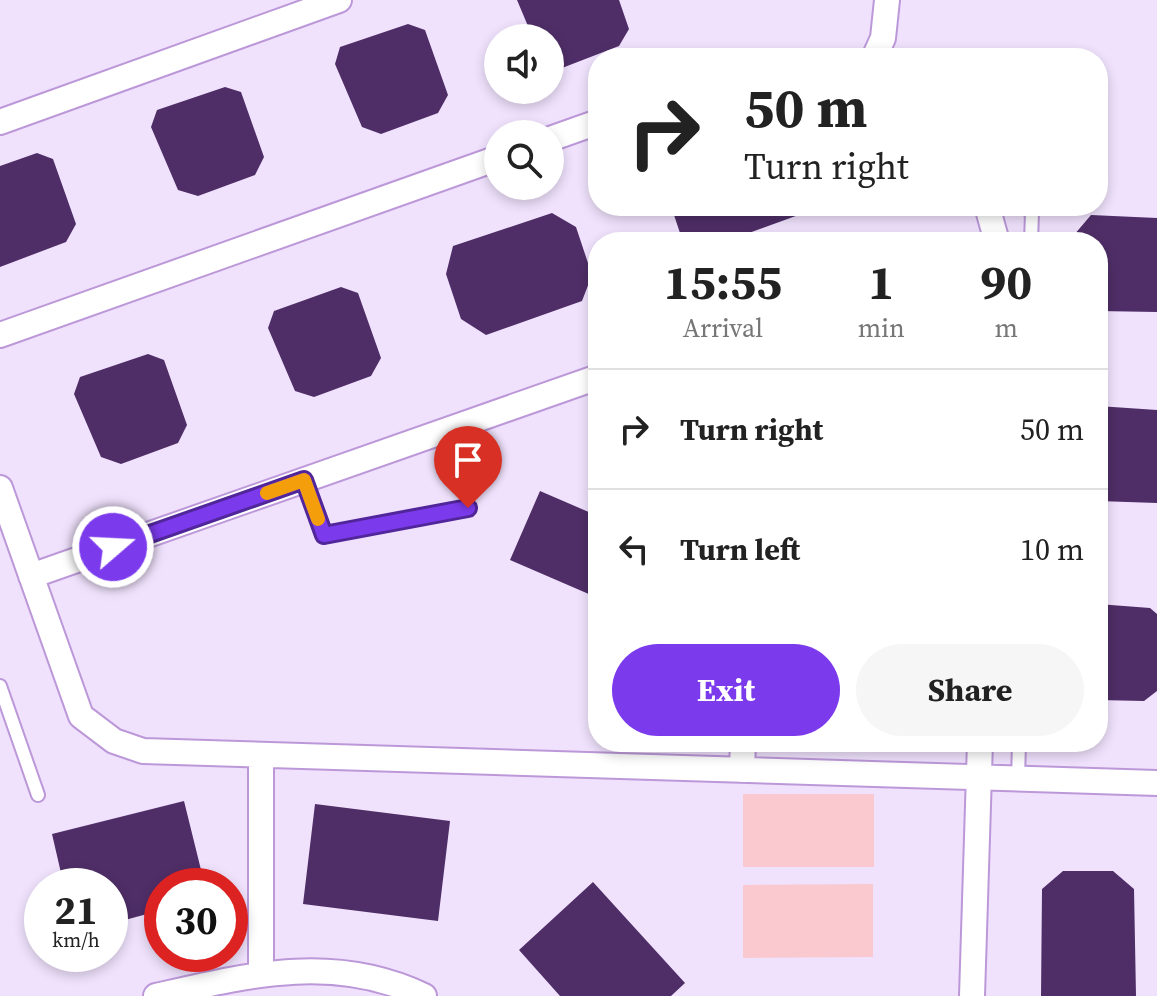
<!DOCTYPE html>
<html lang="en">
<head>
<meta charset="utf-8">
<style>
  body { margin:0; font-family:"Source Serif 4",serif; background:#f6f6f6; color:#222; height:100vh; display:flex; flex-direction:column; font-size:30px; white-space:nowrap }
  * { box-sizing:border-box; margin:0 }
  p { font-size:26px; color:#767676 }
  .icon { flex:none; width:44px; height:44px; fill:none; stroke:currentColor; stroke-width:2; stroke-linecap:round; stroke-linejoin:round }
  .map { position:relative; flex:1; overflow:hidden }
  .side { position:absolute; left:588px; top:232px; width:520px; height:520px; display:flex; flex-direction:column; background:#fff; border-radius:32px; box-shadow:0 4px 12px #0003 }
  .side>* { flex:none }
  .banner { position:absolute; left:588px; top:48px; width:520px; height:168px; border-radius:32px; box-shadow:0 4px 12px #0003; background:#fff; color:#222; overflow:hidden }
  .controls { position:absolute; left:484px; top:24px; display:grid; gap:16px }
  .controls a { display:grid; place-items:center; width:80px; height:80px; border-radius:50%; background:#fff; box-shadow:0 4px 12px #0003; font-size:40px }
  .speed { position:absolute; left:24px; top:868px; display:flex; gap:16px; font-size:40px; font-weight:700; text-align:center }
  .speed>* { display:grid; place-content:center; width:104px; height:104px; border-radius:50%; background:#fff; box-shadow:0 4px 12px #0003; line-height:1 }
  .speed small { font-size:20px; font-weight:400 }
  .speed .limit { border:12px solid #d22; background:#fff; color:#111 }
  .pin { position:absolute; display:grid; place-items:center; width:68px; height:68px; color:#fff; margin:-82px -34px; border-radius:50% 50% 50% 0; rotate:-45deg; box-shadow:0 0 8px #0007 }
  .pin .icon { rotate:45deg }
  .me { position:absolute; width:88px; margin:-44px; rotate:71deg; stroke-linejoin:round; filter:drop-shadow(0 0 6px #0008) }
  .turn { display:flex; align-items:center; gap:28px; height:168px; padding:0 24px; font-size:36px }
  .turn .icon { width:104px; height:104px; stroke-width:2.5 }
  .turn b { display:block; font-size:56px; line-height:68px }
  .eta { display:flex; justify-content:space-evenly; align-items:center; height:136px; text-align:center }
  .eta b { font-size:48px; font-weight:700; line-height:56px }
  .primary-button { display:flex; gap:16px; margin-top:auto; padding:16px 24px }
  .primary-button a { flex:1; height:92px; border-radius:48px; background:#7c3aed; color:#fff; font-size:32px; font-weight:700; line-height:92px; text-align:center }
  .primary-button a+a { background:#f6f6f6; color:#222 }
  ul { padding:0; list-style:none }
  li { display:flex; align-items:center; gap:24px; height:120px; padding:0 24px; border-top:2px solid #e0e0e0 }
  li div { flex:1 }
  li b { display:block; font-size:30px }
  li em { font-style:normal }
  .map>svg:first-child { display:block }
  .green { fill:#f9c9cf }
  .building { fill:#4f2e67 }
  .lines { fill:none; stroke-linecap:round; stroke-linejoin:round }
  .service-casing { stroke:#bc98d9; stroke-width:16 }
  .minor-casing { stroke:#bc98d9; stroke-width:28 }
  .service { stroke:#fff; stroke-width:12 }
  .minor { stroke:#fff; stroke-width:24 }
  .route-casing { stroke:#51269a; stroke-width:20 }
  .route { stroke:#7c3aed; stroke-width:14 }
  .slow { stroke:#f59e0b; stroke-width:14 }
</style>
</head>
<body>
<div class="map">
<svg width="1157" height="996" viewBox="0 0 1157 996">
  <rect width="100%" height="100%" fill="#f0e2fd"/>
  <path class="green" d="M743 794H874V867H743Z
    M873 884V957L743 958V885Z"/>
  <path class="building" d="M517 0H619L629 29 619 46 562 68 550 64V38H533Z
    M408 24 425 30 448 95 438 113 381 134 362 127 335 64 340 47Z
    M225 87 241 92 264 157 255 175 198 196 178 190 151 127 157 110Z
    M37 153 53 159 76 224 66 242 0 267V166Z
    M671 206H815V209L724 242H695L680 233Z
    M552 213 576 227 592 275 582 301 486 335 461 319 446 274 453 246Z
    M1091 215 1157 218V312L1098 311V242H1068Z
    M341 287 358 293 381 358 371 376 314 397 295 391 268 328 274 311Z
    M148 354 164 360 187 425 178 443 121 464 101 457 74 394 80 377Z
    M1098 406 1157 410V503L1098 501Z
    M540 491 598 516V598L510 560Z
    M1098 604 1150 608 1157 614V691L1144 701 1098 700Z
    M184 801 205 886H162V910L110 924V886H64L52 834Z
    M315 804 450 821 438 921 303 904Z
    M1063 871H1113L1134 889 1136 996H1041L1042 889Z
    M593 882 685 983 671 996H560L519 950Z"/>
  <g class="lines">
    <defs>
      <path id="service" d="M1023 206 1032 213 1031 242
        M304 480 324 535 468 508
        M0 686 38 795
        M1018 780 1019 742"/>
      <path id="minor" d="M874 58 883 38 887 0
        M0 122 339 0
        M550 139 598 122
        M987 206 997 242
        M0 335 498 158
        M0 488 81 716 114 741 143 751 1157 783
        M31 576 598 377
        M742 770 743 742
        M261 972V755
        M156 996C248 975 334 953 424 996
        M972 996 980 742"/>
    </defs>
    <use href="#service" class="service-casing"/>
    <use href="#minor" class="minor-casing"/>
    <use href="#service" class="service"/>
    <use href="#minor" class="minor"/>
  </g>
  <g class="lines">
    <defs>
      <path id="route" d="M113 547 304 480 324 535 468 508"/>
    </defs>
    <use href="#route" class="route-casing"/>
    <use href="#route" class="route"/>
    <path class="slow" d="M267 493 304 480 318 519"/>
  </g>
</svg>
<div class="controls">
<a><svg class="icon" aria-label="sound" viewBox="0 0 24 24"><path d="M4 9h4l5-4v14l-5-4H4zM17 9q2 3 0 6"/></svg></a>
<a><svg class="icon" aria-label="search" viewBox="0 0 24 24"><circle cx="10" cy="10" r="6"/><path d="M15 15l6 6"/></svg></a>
</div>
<div class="speed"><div>21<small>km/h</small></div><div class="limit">30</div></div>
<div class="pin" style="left:468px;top:508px;background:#d93025"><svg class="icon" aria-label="arrive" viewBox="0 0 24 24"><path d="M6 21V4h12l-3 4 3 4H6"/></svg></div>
<svg class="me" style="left:113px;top:547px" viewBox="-20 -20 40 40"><circle r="17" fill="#7c3aed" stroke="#fff" stroke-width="3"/><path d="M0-11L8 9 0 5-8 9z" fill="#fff"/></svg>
<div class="banner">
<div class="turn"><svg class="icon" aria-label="right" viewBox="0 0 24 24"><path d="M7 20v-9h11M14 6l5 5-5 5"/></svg><div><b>50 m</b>Turn right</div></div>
</div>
<section class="side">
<div class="eta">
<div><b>15:55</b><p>Arrival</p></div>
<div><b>1</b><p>min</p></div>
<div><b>90</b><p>m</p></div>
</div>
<ul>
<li><svg class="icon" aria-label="right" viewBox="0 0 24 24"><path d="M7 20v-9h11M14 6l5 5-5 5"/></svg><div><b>Turn right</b></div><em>50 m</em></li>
<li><svg class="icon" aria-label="left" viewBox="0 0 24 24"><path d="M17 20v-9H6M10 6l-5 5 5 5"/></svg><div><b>Turn left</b></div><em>10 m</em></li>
</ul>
<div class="primary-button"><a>Exit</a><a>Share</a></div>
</section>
</div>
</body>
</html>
